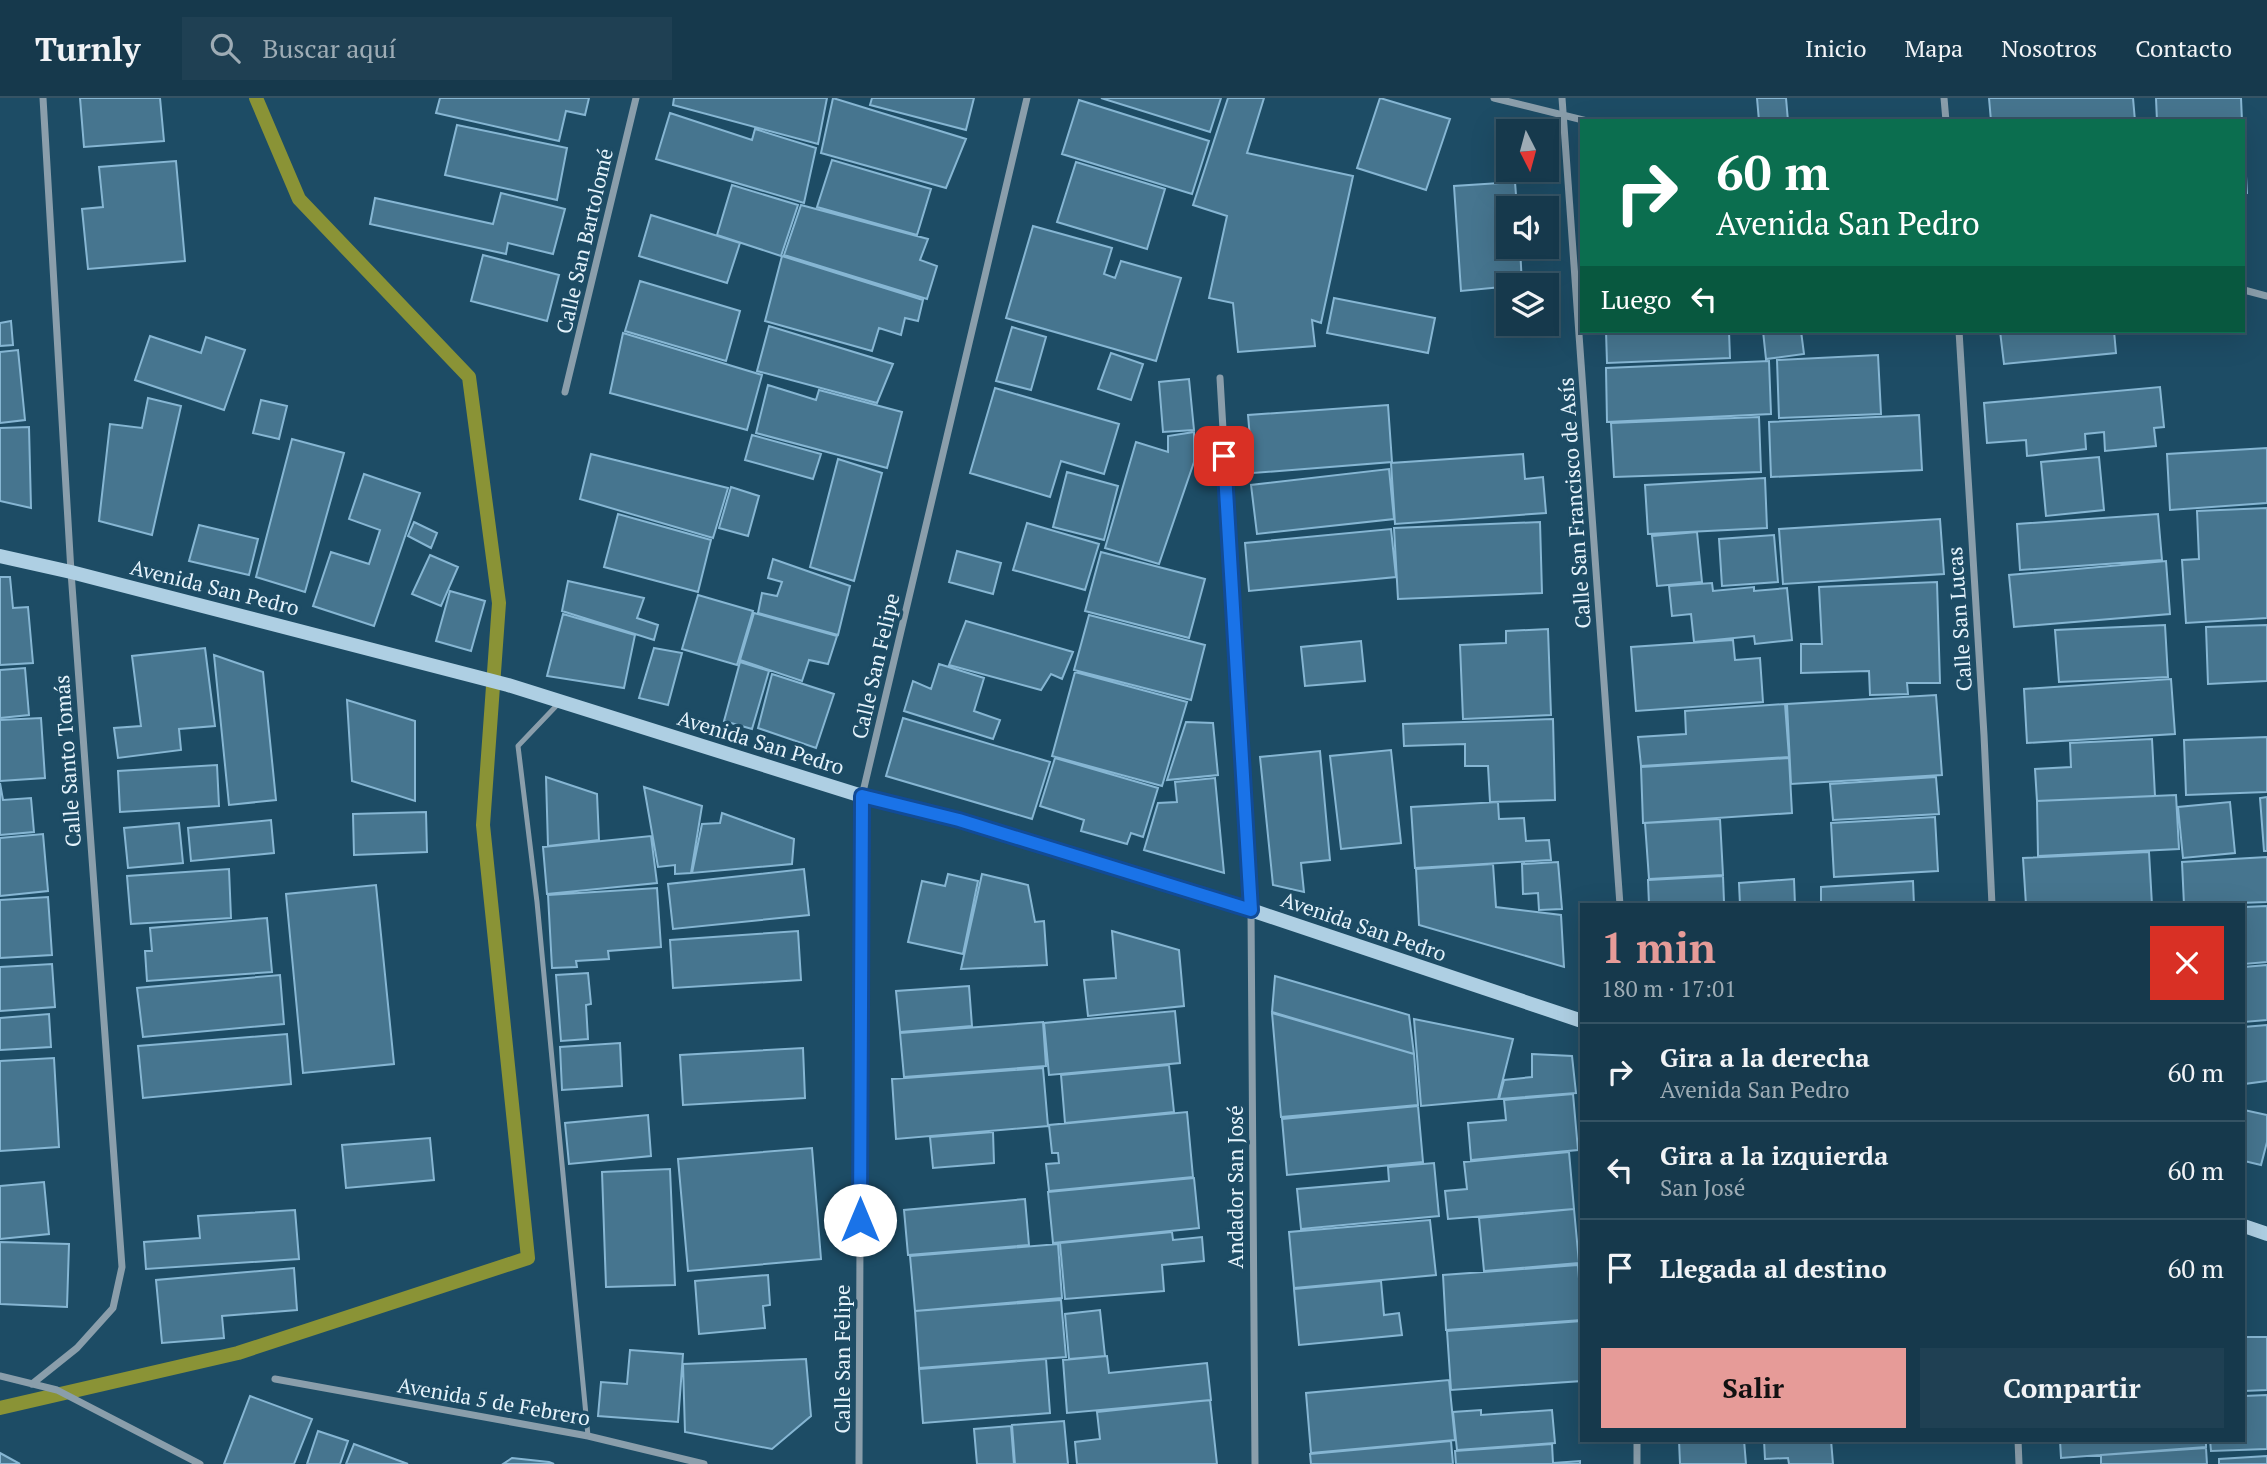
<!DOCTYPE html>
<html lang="es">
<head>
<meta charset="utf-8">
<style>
  body { margin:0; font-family:"PT Serif",serif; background:#1f4053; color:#f1f3f6; height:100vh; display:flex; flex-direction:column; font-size:26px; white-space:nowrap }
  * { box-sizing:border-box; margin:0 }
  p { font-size:23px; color:#9eacb5 }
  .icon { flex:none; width:38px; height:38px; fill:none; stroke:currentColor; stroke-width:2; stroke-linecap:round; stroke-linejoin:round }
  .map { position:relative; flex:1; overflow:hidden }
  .details { position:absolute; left:1580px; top:805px; width:665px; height:539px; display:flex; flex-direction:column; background:#16394c; border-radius:0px; box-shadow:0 7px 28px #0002,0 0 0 2px #355364 }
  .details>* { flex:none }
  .banner { position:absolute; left:1580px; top:21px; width:665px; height:214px; border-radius:0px; box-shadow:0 7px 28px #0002,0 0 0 2px #355364; background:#0b6e4f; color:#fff; overflow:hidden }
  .needle { width:46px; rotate:174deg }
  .tools { position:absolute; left:1496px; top:21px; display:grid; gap:14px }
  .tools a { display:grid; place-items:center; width:63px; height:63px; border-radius:0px; background:#16394c; box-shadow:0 7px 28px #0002,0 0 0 2px #355364; font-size:35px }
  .pin { position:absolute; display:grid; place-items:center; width:60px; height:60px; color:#fff; margin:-30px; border-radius:14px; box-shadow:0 4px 10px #0006 }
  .me { position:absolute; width:77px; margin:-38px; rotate:0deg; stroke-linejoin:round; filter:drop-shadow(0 0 5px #0008) }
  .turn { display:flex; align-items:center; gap:24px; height:147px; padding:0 21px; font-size:32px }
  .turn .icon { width:91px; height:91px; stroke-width:2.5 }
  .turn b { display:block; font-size:49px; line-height:60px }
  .then { display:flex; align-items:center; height:66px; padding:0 21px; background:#0003; gap:14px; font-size:26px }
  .round { display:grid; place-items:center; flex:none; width:74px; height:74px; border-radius:0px; background:#1f4053 }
  .overview { display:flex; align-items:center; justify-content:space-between; height:119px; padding:0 21px }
  h1 { font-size:42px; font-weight:700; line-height:52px; color:#e69b98 }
  .primary-button { display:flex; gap:14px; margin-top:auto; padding:14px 21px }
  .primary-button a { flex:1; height:80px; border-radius:0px; background:#e69b98; color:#111; font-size:28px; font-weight:700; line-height:80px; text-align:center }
  .primary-button a+a { background:#1f4053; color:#f1f3f6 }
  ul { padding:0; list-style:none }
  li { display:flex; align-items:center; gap:21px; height:98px; padding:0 21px; border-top:2px solid #355364 }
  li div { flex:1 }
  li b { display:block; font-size:26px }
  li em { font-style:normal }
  header { display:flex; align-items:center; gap:42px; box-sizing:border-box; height:98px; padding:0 35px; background:#16394c; border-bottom:2px solid #355364 }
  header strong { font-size:33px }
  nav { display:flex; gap:38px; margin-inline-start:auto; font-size:24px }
  .search { width:490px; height:63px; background:#1f4053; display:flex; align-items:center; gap:18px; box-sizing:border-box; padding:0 24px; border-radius:0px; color:#9eacb5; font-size:26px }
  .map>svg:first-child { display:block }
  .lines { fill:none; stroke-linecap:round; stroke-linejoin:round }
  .stream { stroke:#8a9336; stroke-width:14 }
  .building { fill:#46758f; stroke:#86b6d3; stroke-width:2 }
  .lane { stroke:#8a9eab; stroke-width:5 }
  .street { stroke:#8a9eab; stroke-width:7 }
  .secondary { stroke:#aecfe3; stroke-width:14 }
  .route-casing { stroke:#114b97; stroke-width:18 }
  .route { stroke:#1a73e8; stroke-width:12 }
  .labels { text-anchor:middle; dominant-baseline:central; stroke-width:7; stroke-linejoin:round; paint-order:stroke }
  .street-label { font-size:21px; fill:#e4f3fc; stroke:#1d4c65 }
</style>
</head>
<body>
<header>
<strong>Turnly</strong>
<div class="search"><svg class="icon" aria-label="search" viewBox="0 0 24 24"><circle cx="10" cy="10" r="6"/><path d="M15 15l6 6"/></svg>Buscar aquí</div>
<nav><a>Inicio</a><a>Mapa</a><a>Nosotros</a><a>Contacto</a></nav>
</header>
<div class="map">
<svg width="2267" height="1366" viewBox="0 0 2267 1366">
  <rect width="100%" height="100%" fill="#1d4c65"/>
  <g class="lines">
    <path class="stream" d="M0 1310 238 1255 528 1160 483 727 499 505 469 279 299 101 256 0"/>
  </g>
  <path class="building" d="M80 0H160L164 43 84 49Z
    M440 0H589L585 17 566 13 559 43 436 15Z
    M674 0H827L818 46 673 7Z
    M833 0 966 41 946 90 821 55Z
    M872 0H974L966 32 870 7Z
    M1101 0H1221L1210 34Z
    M1228 0H1264L1247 55 1353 78 1321 225 1312 222 1315 248 1238 254 1233 205 1209 200 1227 118 1193 107Z
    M1380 0 1450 21 1426 92 1357 70Z
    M1757 0H1786L1788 23H1759Z
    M1989 0H2133L2135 23H1991Z
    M2156 0H2241L2242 23H2157Z
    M1079 2 1209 43 1192 96 1062 56Z
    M670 15 752 42 755 31 816 50 804 105 656 61Z
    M457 27 567 50 557 102 445 77Z
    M2244 45 2247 95 2244 96Z
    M832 62 931 91 917 137 817 109Z
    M176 63 185 163 88 171 82 111 103 109 99 69Z
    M1076 64 1165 91 1147 151 1057 124Z
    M1515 84 1517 110H1508V149H1520L1522 187 1461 193 1454 88Z
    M732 87 798 107 781 158 717 137Z
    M501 95 565 111 553 156 508 145 506 156 370 126 375 100 493 126Z
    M801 107 928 141 920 162 937 168 927 201 784 157Z
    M651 117 740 145 727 185 639 158Z
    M1033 128 1112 150 1104 176 1115 180 1121 163 1181 180 1156 263 1006 220Z
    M483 157 559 177 547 223 471 203Z
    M782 158 923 202 918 223 905 220 901 237 879 230 872 253 765 223Z
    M640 183 740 213 726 263 625 233Z
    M1334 200 1435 220 1428 255 1327 235Z
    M11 223 13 247 0 248V225Z
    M769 228 893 266 877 305 757 273Z
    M1012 229 1046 239 1031 292 996 283Z
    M1606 233H1729L1730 260 1607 265Z
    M1763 233H1801L1804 256 1766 261Z
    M2000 233H2114L2116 255 2004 266Z
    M623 235 762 277 747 332 610 295Z
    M150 238 201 255 206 239 245 252 224 312 135 282Z
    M18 252 25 322 0 325V254Z
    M1111 255 1143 266 1131 302 1098 291Z
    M1878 257 1881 316 1779 320 1777 262Z
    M1769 263 1771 316 1607 324 1606 270Z
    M1189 281 1194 332 1163 334 1159 284Z
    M768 287 816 302 819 292 902 314 887 370 756 335Z
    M2160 289 2164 329 2154 330 2156 348 2105 353 2104 334 2085 336 2086 351 2027 358 2026 342 1987 345 1984 305Z
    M995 290 1119 326 1104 376 1061 363 1050 399 970 375Z
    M148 300 181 308 152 437 99 423 110 326 142 330Z
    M261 302 287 308 279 341 253 335Z
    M1388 307 1392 364 1253 375 1248 317Z
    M1919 317 1922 372 1771 379 1769 324Z
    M1759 319 1761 374 1614 379 1611 325Z
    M29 329 31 410 0 403V330Z
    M1194 334V364L1159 466 1105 450 1136 344 1168 354V338Z
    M752 337 821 356 813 381 745 362Z
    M292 341 344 355 305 494 256 479Z
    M2267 350V405L2170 412 2167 356Z
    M591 356 728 390 713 440 580 401Z
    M1523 356 1525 381 1543 379 1546 415 1395 426 1391 365Z
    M2099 359 2104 412 2046 418 2041 364Z
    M838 361 882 375 854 483 810 469Z
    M1389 371 1394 421 1257 436 1251 387Z
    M1067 374 1118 388 1104 442 1053 429Z
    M364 376 420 395 374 528 313 508 331 454 369 466 380 432 349 421Z
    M1765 380 1767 430 1648 436 1645 387Z
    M731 389 759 398 748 438 719 430Z
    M2267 410V520L2186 525 2182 462 2199 461 2197 413Z
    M618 416 711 442 698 494 604 469Z
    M2158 416 2162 462 2020 472 2017 426Z
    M1940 421 1944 476 1783 486 1779 431Z
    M414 424 437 435 431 450 408 438Z
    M1540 424 1542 495 1398 501 1394 430Z
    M1027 425 1099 446 1085 492 1013 472Z
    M199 427 258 441 249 477 189 463Z
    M1391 431 1396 479 1249 493 1245 445Z
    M1697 434 1702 484 1657 488 1652 438Z
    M1774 437 1778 484 1722 488 1719 441Z
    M957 453 1001 465 993 496 949 484Z
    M1101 454 1205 481 1189 540 1085 513Z
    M430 457 458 469 441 508 412 496Z
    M773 461 850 488 838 537 758 515 762 495 777 498 782 484 768 480Z
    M2166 463 2170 516 2014 529 2009 477Z
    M0 479H10L13 510 28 509 33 565 0 567Z
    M568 483 644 500 637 520 658 527 654 542 562 513Z
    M1937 484 1940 585H1907L1908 596 1870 597 1869 573 1801 575V546H1822L1819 489Z
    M1712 485 1713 493 1754 489V493L1787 490 1792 542 1755 546 1754 538 1694 544 1691 516 1672 518 1669 488Z
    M450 493 485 503 471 553 436 543Z
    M698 497 753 513 737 567 682 551Z
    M754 515 837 538 828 566 809 562 802 583 740 562Z
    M563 516 635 537 624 590 547 578Z
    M1089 517 1205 547 1191 602 1074 572Z
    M966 523 1073 554 1062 581 1051 576 1041 592 949 567Z
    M2165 527 2168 579 2059 584 2055 532Z
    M2267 527V583L2208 586 2206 529Z
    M1548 531 1551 617 1463 621 1460 547 1506 545V533Z
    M1733 542 1735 562 1760 560 1763 604 1636 613 1631 549Z
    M1361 543 1365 583 1305 588 1301 549Z
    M205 550 215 628 179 631 181 652 118 660 114 630 141 628 132 558Z
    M654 550 682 555 668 607 639 600Z
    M214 557 263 574 276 702 229 707Z
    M740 564 769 573 752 631 724 623Z
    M939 566 984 580 974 613 1000 622 993 641 904 613 913 583 931 591Z
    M25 570 29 617 0 620V572Z
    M1075 574 1187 604 1162 688 1052 658Z
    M772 576 834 596 816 650 758 630Z
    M2171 581 2175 636 2027 645 2024 591Z
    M1936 597 1942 677 1791 686 1787 606Z
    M347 602 415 623V703L352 683Z
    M1785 606 1789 659 1641 668 1638 639 1686 636 1685 613Z
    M41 620 45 680 0 683V622Z
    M903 620 1050 664 1032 721 886 678Z
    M1553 621 1555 702 1490 704 1488 668H1465V646L1404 648 1403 626Z
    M1186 624 1213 625 1218 677 1167 682Z
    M2267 639V694L2186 697 2184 642Z
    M2152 641 2155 698 2037 703 2035 671 2071 669 2070 645Z
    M1391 652 1401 745 1341 751 1330 658Z
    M1320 653 1330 762 1301 765 1304 794 1273 787 1260 659Z
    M1055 660 1158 690 1143 739 1131 735 1127 746 1081 733 1084 722 1040 708Z
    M1789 660 1792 715 1643 725 1641 669Z
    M217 667 219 708 120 714 118 673Z
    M546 679 597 696 599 742 548 748Z
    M1936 679 1939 716 1833 722 1830 686Z
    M1215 680 1224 775 1144 752 1158 705 1177 704 1175 684Z
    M0 685 3 702 31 700 34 734 0 737Z
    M644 689 702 708 691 775 675 776V767L658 769Z
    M2176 697 2179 751 2038 758 2037 703Z
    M2267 699V753H2264L2260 700Z
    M1498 704 1499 721 1524 720 1526 743 1549 742 1551 762 1415 770 1411 709Z
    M2230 704 2235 755 2183 760 2178 709Z
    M426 714 427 754 354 757 353 716Z
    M722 715 794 741 792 766 692 775 702 726 720 725Z
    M1935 719 1938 773 1834 779 1831 725Z
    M1720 721 1723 777 1649 781 1645 725Z
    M271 722 274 755 191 763 188 730Z
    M179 725 183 765 128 770 124 730Z
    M43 736 48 793 0 798V740Z
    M651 738 657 785 547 796 543 749Z
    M2149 754 2152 807H2026L2023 760Z
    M2267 759V804L2184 807 2182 764Z
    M1558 764 1562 811 1539 812 1538 795 1523 796 1522 766Z
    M1493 766 1496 809 1561 817 1564 869 1419 827 1416 771Z
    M229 771 231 820 131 826 127 778Z
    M804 771 809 817 673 831 668 786Z
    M948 776 978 783 963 856 908 844 922 783 945 788Z
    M982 776 1028 787 1035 824 1044 823 1047 867 961 871Z
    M1723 778 1724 804 1649 807 1648 782Z
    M1794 781 1795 807H1740L1739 785Z
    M1913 783 1914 807H1821V789Z
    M376 787 394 966 303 975 286 796Z
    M657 790 661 849 608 853 609 861 576 863 577 869 552 870 548 797Z
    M48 799 52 857 0 860V802Z
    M2267 808V864L2244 866V809Z
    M267 820 272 874 147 883 145 853H152L150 830Z
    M798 833 801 882 673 890 670 842Z
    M1112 833 1179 852 1184 908 1088 918 1084 882 1116 880Z
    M52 866 55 909 0 913V869Z
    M2267 867V922L2244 924V869Z
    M588 875 591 906 586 907 588 941 561 943 556 877Z
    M280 877 284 926 143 939 137 890Z
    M1275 878 1409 917 1414 956 1272 914Z
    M969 888 972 928 900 934 896 893Z
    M1175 913 1180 965 1049 977 1044 925Z
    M1272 915 1414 956 1418 1007 1281 1019Z
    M49 916 51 949 0 952V920Z
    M1414 921 1513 941 1498 1001 1421 1008Z
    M1043 924 1046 968 904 979 900 935Z
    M2267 927V983L2244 986V929Z
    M287 936 291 986 143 1000 138 948Z
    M620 945 622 988 562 992 560 949Z
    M803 950 805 1000 683 1007 680 957Z
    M1532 956 1572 958 1576 995 1499 1001 1504 982 1532 979Z
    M54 960 59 1049 0 1053V963Z
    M1169 967 1174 1014 1065 1025 1061 977Z
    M1043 970 1048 1028 896 1041 892 981Z
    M1573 996 1578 1052 1471 1062 1468 1025 1506 1022 1504 1002Z
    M1418 1008 1423 1064 1287 1077 1282 1021Z
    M2244 1012 2267 1017V1044L2261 1067 2244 1063Z
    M1187 1014 1193 1079 1049 1093 1046 1066 1059 1065 1058 1055H1052L1049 1027Z
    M648 1017 651 1058 569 1066 565 1025Z
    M993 1034 994 1065 933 1070 930 1039Z
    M430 1040 434 1082 346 1090 342 1047Z
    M812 1050 821 1161 688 1173 678 1061Z
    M1569 1054 1574 1111 1448 1121 1445 1093 1467 1091 1464 1064Z
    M1434 1065 1439 1118 1301 1131 1297 1091 1389 1083 1388 1069Z
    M670 1071 675 1187 606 1189 602 1074Z
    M1194 1080 1199 1130 1053 1145 1048 1094Z
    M44 1084 49 1136 0 1141V1088Z
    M1025 1101 1029 1147 908 1157 904 1112Z
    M1574 1111 1579 1165 1484 1173 1479 1120Z
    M295 1112 299 1161 146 1171 144 1144 200 1140 198 1118Z
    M1430 1122 1436 1177 1294 1190 1289 1134Z
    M1172 1134 1173 1142 1202 1139 1204 1163 1162 1167 1164 1193 1065 1201 1060 1145Z
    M0 1144 69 1146 67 1209 0 1206Z
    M1058 1146 1062 1200 915 1213 910 1158Z
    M1578 1167 1582 1222 1446 1232 1443 1177Z
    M294 1170 297 1212 222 1218 224 1240 162 1245 156 1182Z
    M768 1177 770 1207 763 1208 765 1230 699 1236 695 1183Z
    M1381 1183 1384 1217 1399 1215 1402 1237 1299 1247 1294 1191Z
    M1061 1202 1066 1259 919 1270 915 1213Z
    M1100 1212 1105 1258 1069 1261 1065 1216Z
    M1582 1223V1283L1451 1292 1447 1233Z
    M2244 1239H2267V1292L2244 1293Z
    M630 1252 683 1256 678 1324 598 1318 601 1284 627 1286Z
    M1107 1258 1109 1275 1207 1265 1211 1302 1067 1315 1063 1262Z
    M806 1261 811 1318 772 1351 685 1334 683 1266Z
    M1046 1261 1050 1315 923 1325 919 1271Z
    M1449 1282 1455 1342 1311 1355 1306 1295Z
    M2267 1297V1351L2211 1353 2210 1342H2244V1298Z
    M250 1298 312 1321 294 1366H224Z
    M1210 1302 1217 1366H1077L1075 1344 1100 1341 1097 1314Z
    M1481 1312V1317L1552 1312 1555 1345 1457 1352 1453 1314Z
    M1064 1323 1068 1366H1015L1012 1327Z
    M1011 1328 1014 1366H977L974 1331Z
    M318 1333 348 1343 340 1366H307Z
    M1679 1342H1744L1746 1366H1680Z
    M1764 1342H1831L1833 1366H1789L1788 1360 1765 1361Z
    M2060 1342H2206V1349L2061 1360Z
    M1451 1343 1453 1366H1311L1310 1356Z
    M354 1346 408 1366H346Z
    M1552 1346 1553 1365 1580 1363V1366H1456L1455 1353Z
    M2206 1350 2207 1366H2101V1357Z
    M0 1355 20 1366H0Z
    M2267 1358V1366H2219V1361Z
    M512 1360 549 1364 554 1366H503Z"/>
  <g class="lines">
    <path class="lane" d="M559 605 518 648 537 804 588 1338"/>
    <path class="street" d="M1494 0 1587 23
      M1562 0 1620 807
      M1944 0 1946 23
      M2244 192 2267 198
      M1959 233 1984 637 1992 807
      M1220 280 1251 812 1255 1366
      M565 294 636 0
      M0 1278 57 1292 200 1366
      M275 1281 588 1338 704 1366
      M32 1286 77 1250 113 1210 122 1169 71 474 43 0
      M1637 1342V1366
      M2018 1342 2019 1366
      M859 1366 862 698 1027 0"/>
    <path class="secondary" d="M0 458 71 474 508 587 862 698 959 722 1251 812 1582 923
      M2244 1128 2267 1136"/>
  </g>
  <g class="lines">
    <defs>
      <path id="route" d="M860 1122 862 698 959 722 1251 812 1224 358"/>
    </defs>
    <use href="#route" class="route-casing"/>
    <use href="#route" class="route"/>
  </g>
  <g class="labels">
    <g class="street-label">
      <text transform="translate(584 143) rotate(-77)">Calle San Bartolomé</text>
      <text transform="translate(1574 405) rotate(-94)">Calle San Francisco de Asís</text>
      <text transform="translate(215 489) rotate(14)">Avenida San Pedro</text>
      <text transform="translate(1959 521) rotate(-94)">Calle San Lucas</text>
      <text transform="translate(875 568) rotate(-77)">Calle San Felipe</text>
      <text transform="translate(761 644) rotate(17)">Avenida San Pedro</text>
      <text transform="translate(67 663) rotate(-94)">Calle Santo Tomás</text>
      <text transform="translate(1364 828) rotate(19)">Avenida San Pedro</text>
      <text transform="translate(1235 1089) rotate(-90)">Andador San José</text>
      <text transform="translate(842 1261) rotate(-90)">Calle San Felipe</text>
      <text transform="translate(494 1303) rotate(10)">Avenida 5 de Febrero</text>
    </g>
  </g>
</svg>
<div class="tools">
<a><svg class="needle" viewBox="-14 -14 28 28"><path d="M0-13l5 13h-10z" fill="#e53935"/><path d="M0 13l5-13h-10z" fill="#9eacb5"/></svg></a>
<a><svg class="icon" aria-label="sound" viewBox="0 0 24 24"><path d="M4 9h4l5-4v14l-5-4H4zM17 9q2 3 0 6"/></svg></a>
<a><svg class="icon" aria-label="layers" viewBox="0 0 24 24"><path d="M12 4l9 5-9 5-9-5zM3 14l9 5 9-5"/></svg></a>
</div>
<div class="pin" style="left:1224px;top:358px;background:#d93025"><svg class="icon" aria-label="arrive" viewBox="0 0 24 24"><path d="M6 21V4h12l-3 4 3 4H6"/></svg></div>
<svg class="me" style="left:860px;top:1122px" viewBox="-20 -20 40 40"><circle r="19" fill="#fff"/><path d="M0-13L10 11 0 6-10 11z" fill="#1a73e8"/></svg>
<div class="banner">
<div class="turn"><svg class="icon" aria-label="right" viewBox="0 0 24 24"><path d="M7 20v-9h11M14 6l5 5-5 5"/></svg><div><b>60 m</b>Avenida San Pedro</div></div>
<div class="then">Luego<svg class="icon" aria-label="left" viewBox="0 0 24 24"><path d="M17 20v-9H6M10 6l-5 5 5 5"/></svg></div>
</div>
<section class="details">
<div class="overview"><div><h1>1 min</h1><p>180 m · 17:01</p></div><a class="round" style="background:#d93025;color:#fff"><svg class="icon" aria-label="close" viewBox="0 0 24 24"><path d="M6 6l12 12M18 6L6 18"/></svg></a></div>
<ul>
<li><svg class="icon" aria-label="right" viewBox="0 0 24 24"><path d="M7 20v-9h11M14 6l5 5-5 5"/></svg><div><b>Gira a la derecha</b><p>Avenida San Pedro</p></div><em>60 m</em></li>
<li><svg class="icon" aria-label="left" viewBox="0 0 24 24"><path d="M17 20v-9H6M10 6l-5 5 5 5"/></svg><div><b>Gira a la izquierda</b><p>San José</p></div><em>60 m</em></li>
<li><svg class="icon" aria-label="arrive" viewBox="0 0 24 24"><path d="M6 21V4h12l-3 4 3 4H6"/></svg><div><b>Llegada al destino</b></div><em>60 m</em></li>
</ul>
<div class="primary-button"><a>Salir</a><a>Compartir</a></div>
</section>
</div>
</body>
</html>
